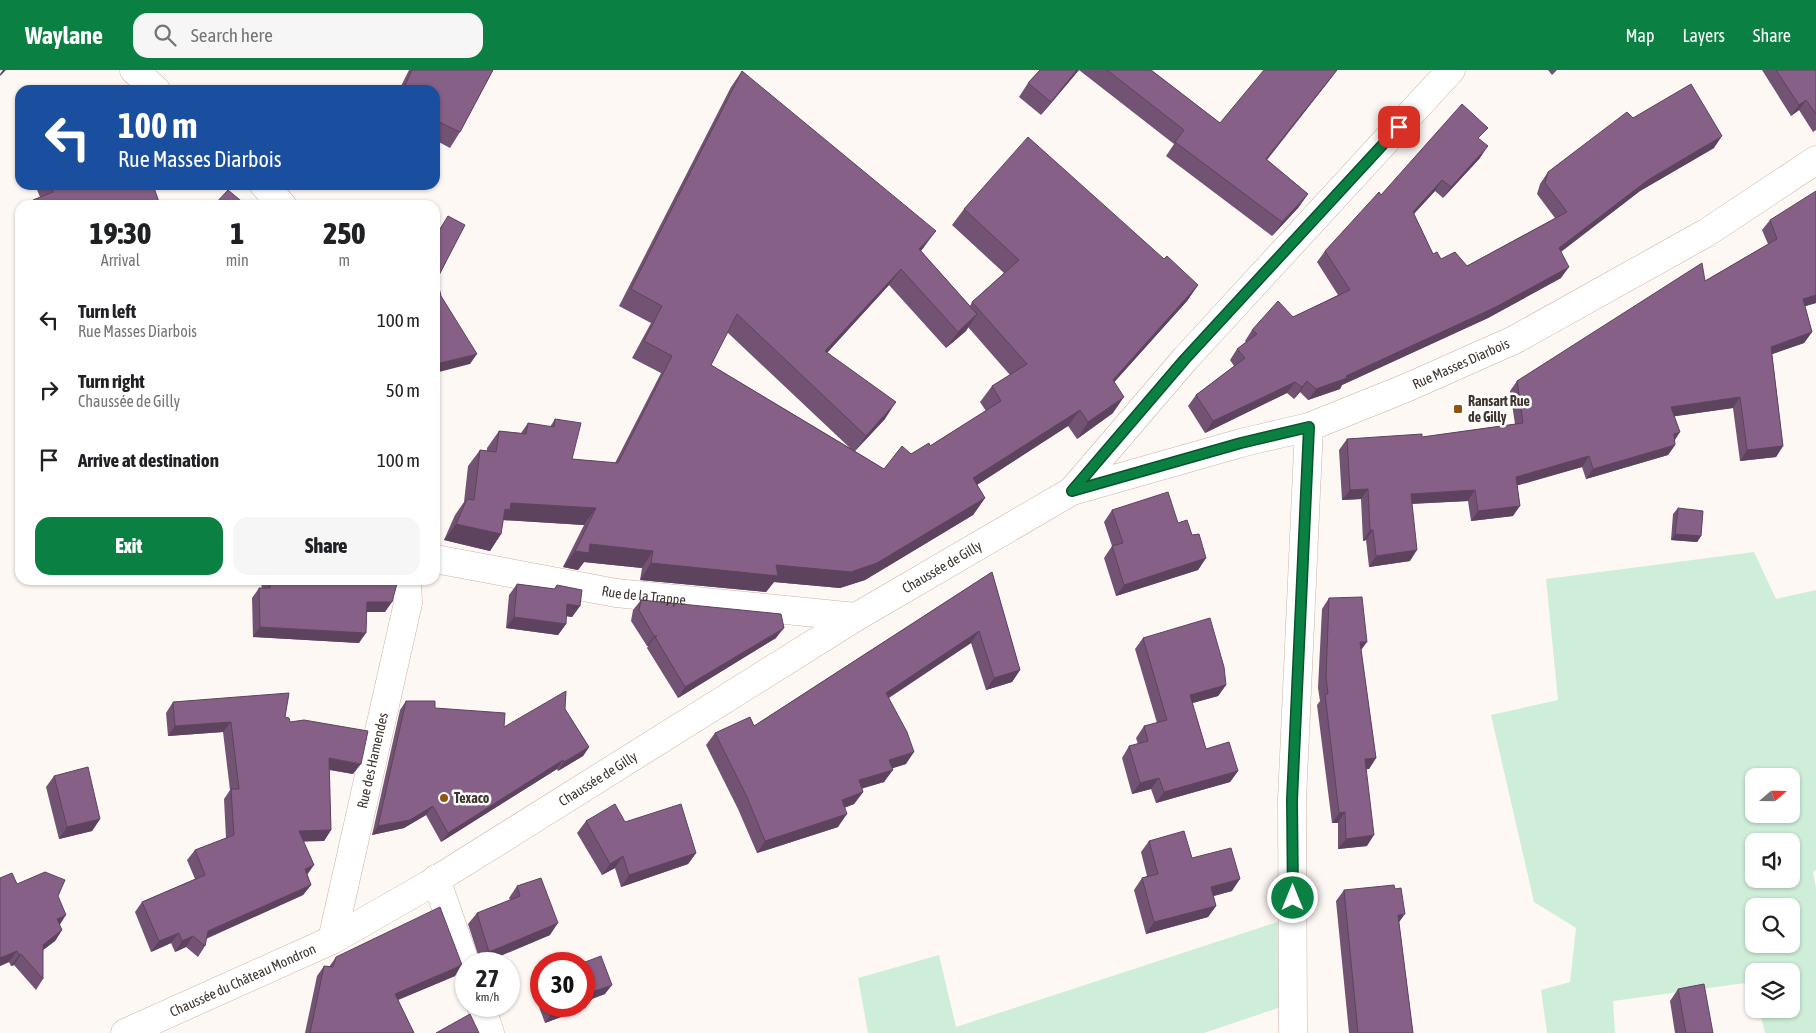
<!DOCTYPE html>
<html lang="en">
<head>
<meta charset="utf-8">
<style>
  body { margin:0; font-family:"Asap Condensed",sans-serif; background:#f6f6f6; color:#202124; height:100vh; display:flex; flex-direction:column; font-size:19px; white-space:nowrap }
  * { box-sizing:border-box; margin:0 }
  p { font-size:16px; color:#757577 }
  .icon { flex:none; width:28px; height:28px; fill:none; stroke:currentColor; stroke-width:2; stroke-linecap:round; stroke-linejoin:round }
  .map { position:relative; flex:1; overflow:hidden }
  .side { position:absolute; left:15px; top:130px; width:425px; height:385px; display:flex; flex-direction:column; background:#fff; border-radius:15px; box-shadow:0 1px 4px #0004 }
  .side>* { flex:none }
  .hud { position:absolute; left:15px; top:15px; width:425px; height:105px; border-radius:15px; box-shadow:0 1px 4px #0004; background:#1a4fa0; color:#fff; overflow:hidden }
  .needle { width:32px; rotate:70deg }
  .fabs { position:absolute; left:1745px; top:698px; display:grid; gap:10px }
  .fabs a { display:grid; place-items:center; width:55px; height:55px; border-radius:10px; background:#fff; box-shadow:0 1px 4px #0004; font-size:25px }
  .speed { position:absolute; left:455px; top:882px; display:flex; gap:10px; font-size:25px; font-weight:700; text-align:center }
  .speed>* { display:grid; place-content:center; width:65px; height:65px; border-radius:50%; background:#fff; box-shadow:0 1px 4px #0004; line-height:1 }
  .speed small { font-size:12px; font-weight:400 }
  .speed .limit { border:8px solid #d22; background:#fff; color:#111 }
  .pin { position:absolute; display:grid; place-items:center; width:42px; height:42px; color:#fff; margin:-21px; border-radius:10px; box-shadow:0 2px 8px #0006 }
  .me { position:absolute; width:55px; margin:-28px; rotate:0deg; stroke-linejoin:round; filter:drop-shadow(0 0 4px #0008) }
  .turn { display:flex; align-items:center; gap:18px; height:105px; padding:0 20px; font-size:22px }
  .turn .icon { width:65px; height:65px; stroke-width:2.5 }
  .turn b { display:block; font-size:35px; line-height:42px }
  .eta { display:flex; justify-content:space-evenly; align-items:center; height:85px; text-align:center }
  .eta b { font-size:30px; font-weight:800; line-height:35px }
  .primary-button { display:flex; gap:10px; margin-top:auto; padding:10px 20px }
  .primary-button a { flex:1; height:58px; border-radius:15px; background:#0b8043; color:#fff; font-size:20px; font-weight:800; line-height:58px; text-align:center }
  .primary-button a+a { background:#f6f6f6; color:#202124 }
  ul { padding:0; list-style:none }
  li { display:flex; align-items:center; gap:15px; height:70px; padding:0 20px }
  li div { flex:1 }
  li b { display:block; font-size:19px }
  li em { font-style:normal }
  header { display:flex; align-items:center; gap:30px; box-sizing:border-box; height:70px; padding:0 25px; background:#0b8043; color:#fff }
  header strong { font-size:24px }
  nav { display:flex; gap:28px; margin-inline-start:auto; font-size:18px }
  .search { width:350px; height:45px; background:#f6f6f6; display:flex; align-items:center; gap:12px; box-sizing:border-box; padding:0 18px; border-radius:15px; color:#757577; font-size:19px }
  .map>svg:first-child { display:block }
  .green { fill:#ceeed9; fill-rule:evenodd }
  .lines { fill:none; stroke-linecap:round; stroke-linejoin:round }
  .minor-casing { stroke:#cdb3a5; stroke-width:29 }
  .tertiary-casing { stroke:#cdb3a5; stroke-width:29 }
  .secondary-casing { stroke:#cdb3a5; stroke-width:29 }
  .minor { stroke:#fff; stroke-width:28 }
  .tertiary { stroke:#fff; stroke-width:28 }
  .secondary { stroke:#fff; stroke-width:28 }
  .wall { fill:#735373; fill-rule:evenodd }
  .shaded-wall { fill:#5e435e }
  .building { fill:#866086; stroke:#5e435e }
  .route-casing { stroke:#07532c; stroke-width:12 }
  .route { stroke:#0b8043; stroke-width:9 }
  .poi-dot { fill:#905611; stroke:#fff; stroke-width:2 }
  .labels { text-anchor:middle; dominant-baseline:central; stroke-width:5; stroke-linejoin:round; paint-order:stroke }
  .street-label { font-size:14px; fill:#3f352f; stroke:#fff }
  .poi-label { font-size:14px; font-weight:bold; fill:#3f352f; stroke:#fff; text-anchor:start }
</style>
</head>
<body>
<header>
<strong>Waylane</strong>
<div class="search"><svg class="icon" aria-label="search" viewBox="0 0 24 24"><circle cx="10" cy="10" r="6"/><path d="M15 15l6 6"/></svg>Search here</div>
<nav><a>Map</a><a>Layers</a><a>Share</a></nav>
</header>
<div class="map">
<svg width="1816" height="963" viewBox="0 0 1816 963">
  <rect width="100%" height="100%" fill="#fef8f5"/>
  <path class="green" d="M1754 482 1776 529 1816 520V800L1813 802 1816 818V963H1765L1759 939H1791V901H1754V915L1753 912 1613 931 1615 963H1547L1541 920 1570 912 1576 858 1534 832 1491 645 1558 630 1546 509ZM1754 706H1791V744H1754ZM1754 771H1791V809H1754ZM1754 836H1791V874H1754Z
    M1293 847V933L1204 963H868L858 908 939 885 956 957Z"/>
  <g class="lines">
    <defs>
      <g id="minor">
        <path d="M134 0 156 20"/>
        <path d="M264 115 282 135"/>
        <path id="s1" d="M435 489 616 523 856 547"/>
        <path d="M436 809 466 895"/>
        <path id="s2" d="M332 870 408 533 407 510"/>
        <path d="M481 936 490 963"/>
        <path d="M1293 963 1292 730 1309 357"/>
      </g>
      <g id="tertiary">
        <path id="s3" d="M1072 421 1241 373 1309 357 1406 318 1514 270 1706 163 1816 90"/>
      </g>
      <g id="secondary">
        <path id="s4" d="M125 963 332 870 428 815 856 547 1072 421 1185 289 1451 0"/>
      </g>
    </defs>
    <use href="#minor" class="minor-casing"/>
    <use href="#tertiary" class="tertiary-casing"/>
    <use href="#secondary" class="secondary-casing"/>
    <use href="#minor" class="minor"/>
    <use href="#tertiary" class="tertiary"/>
    <use href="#secondary" class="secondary"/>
  </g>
  <path class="wall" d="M409 0H493L460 62 450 78 435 70V20H399Z
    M1040 0H1079L1041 45 1019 27 1028 13Z
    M1079 0H1151L1220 53 1337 0 1328 12 1267 90 1308 124 1298 138 1272 166 1166 86 1174 74Z
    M1548 0H1557L1552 5Z
    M1762 0H1816V60L1813 62 1799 40 1791 46Z
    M742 1 924 177 921 181 970 236 972 232 1004 203 952 155 964 139 1164 189 1198 215 1187 231 1114 312 1113 343 1077 369 1068 356 977 415 985 428 973 445 865 510 840 518 774 512 766 522 640 510 642 498 584 492 578 500 563 497 584 455 503 450 501 464 490 481 444 470 455 445 464 432 468 396 480 380 487 381V378L499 361 521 363 528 353 550 357 555 349 572 389 615 393 661 303 632 288 651 253 619 236 731 17ZM889 215 946 278 966 261 968 257 1010 305 992 316 980 332 986 341 930 376 911 384 884 399 855 381 885 349 827 283ZM727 262 850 378 711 295Z
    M1633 48 1714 78 1640 121 1561 182V208L1488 248 1342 315 1340 319 1308 330 1300 322 1294 329 1287 323 1205 363 1188 336 1196 325 1234 296 1230 290 1237 279 1246 272 1245 271 1252 260 1293 247 1338 225 1317 192 1325 181 1381 125 1480 69V88L1443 128 1435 121 1414 144 1433 184 1441 189 1467 196 1555 148 1537 124 1540 114 1548 102Z
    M35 115H153L160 135H29L33 130 40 127Z
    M1770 150 1816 233 1805 236 1812 262 1804 273 1772 284 1783 376 1776 387 1740 391 1733 338 1674 346 1675 375 1668 385 1586 409 1582 397 1517 415 1513 446 1471 451 1468 431 1412 434 1410 491 1369 497 1366 470 1363 471 1361 429 1342 430 1339 380 1347 369 1422 367 1515 354 1510 321 1517 311 1705 211 1768 174 1762 160Z
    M1678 438 1701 466 1697 472 1671 470 1673 444Z
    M1112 440 1178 453 1192 465 1206 488 1198 500 1116 526 1104 488 1112 476 1104 452Z
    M992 502 1020 600 1012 612 986 620 971 573 889 628 906 694 892 698 884 712 862 718 863 722 854 734 844 738 838 757 757 783 738 739 706 675 715 663 754 656Z
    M260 510H398L385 542H367L359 573 253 567 252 528 259 518H262Z
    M517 514 554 519 557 515 580 536 572 547 566 546V554L558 565 506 558 509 525Z
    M1329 528 1361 580 1376 688 1369 699H1366L1367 776 1338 779V753H1332L1317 635 1320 631 1318 618 1322 539Z
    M641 530 776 568 678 628 647 578 648 576H647L631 551 633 540Z
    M1143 568 1226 615 1218 626 1192 633 1206 679 1238 701 1230 712 1156 733 1151 719 1132 724 1122 688 1129 676 1138 674 1136 668 1144 656 1157 653 1135 579Z
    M406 631 504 657 565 639 589 677 583 686 558 701 557 699 441 772 426 745 404 758 372 765 400 640Z
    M173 632 285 647 290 652 353 704 329 700 331 760 324 771H304L307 805 311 815 303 825 206 869 205 876 198 887 186 877 175 882 171 873 151 882 135 842 142 832 195 809 187 790 195 780 226 768 224 729 230 720 223 662 168 666 166 643Z
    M54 706 100 749 92 761 59 769 46 717Z
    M586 751 625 752 696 783 688 794 621 817 615 798 602 805 577 763Z
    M1149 771 1192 788 1232 821 1213 826 1216 836 1208 847 1146 864 1134 820 1142 808 1147 806 1141 782Z
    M0 808 17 814 58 826 59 854 62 860 55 871 43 880V909L36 920 14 895 11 896 9 892 0 896Z
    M517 816 550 865 481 894 468 854 477 843 510 830 509 828Z
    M1344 820 1399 852 1413 963H1349L1336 831Z
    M336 887 455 906 398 930 414 963H305L317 906 324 896 329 897Z
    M580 894 605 924 591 929 585 938 545 953 532 918 539 909 541 908V936H584Z
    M1678 919 1713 963H1675L1670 931Z"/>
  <path class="shaded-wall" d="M3 0H6L0 6V4Z
    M1077 0H1079L1041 45 1051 32Z
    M1337 0 1328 12 1256 103 1266 89Z
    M1806 30 1799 40 1791 46 1799 35Z
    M1722 66 1714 78 1640 121 1551 189 1559 178 1648 110Z
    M1488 76 1480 88 1443 128 1451 117Z
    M1442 110 1435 121 1405 153 1413 142Z
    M1308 124 1298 138 1272 166 1282 152Z
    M936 161 924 177 908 196 919 179Z
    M1569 197 1561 208 1488 248 1342 315 1340 319 1308 330 1316 319 1346 306Z
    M901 199 889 215 813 298 825 281Z
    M1198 215 1187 231 1101 327 1113 310Z
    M1816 225V233L1796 239 1803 229Z
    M977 244 966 261 946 278 958 262Z
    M1812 262 1804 273 1764 287 1771 277Z
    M477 284 470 294 435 303V294Z
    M1307 311 1300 322 1294 329 1302 317Z
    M1295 312 1287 323 1205 363 1213 351Z
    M1124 327 1113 343 1077 369 1088 352Z
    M1740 327 1733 338 1663 348 1671 337Z
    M896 332 885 349 854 382 866 366Z
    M1080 340 1068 356 961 425 973 408Z
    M1680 362 1673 373 1674 364Z
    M1675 375 1668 385 1586 409 1593 399Z
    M1783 376 1776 387 1740 391 1747 380Z
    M1589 386 1582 397 1509 418 1516 407Z
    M1368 419 1361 429 1342 430 1350 420Z
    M1475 420 1468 431 1404 434 1411 424Z
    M985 428 973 445 865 510 840 518 774 512 766 522 640 510 651 493Z
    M511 433 596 438 584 455 503 450 505 439Z
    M1520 436 1513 446 1471 451 1478 441Z
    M456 454 501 464 490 481 444 470Z
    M1370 460H1373L1366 470 1363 471Z
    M1675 464 1701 466 1697 472 1671 470Z
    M590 474 653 481 642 498 584 492 578 500 563 497 575 481Z
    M1417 480 1410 491 1369 497 1376 486Z
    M1206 488 1198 500 1116 526 1124 515Z
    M367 532H392L385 542H360Z
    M567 534 580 536 572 547 559 545Z
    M514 547 566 554 558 565 506 558Z
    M260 557 366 563 359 573 253 567Z
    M784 558 776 568 678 628 685 617Z
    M979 561 971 573 877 635 886 623Z
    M654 566H657L655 567 648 576H647Z
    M1360 572H1367L1359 583Z
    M1020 600 1012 612 986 620 994 608Z
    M1226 615 1218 626 1182 636 1190 625Z
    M231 652 223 662 168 666 175 656Z
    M589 677 583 686 558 701 564 692Z
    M914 682 906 694 881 702 889 690Z
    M329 688 361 694 353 704 321 698Z
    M1376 688 1369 699 1357 700 1365 689Z
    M563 690 557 699 441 772 448 763Z
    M893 700 884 712 851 722 859 710Z
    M1238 701 1230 712 1156 733 1164 722Z
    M1159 708 1151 719 1132 724 1140 713Z
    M863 722 854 734 833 742 842 730Z
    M433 736 426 745 404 758 372 765 378 756Z
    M1345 742 1338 753H1332L1339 743Z
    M847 744 838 757 757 783 765 771Z
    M100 749 92 761 59 769 67 757Z
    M331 760 324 771 292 772 299 761Z
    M1374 765 1367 776 1338 779 1346 769Z
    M696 783 688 794 621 817 629 805Z
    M623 786 615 798 602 805 610 794Z
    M314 795 307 805 305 799Z
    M1240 809 1232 821 1203 829 1211 817Z
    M311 815 303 825 200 871 208 861Z
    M1216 836 1208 847 1146 864 1154 852Z
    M1405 844 1397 855 1398 845Z
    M66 845 59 856 57 849Z
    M558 853 550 865 481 894 489 882Z
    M62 860 55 871 35 886 43 875Z
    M179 863 171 873 151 882 159 871Z
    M193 866 186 877 175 882 182 871Z
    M17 881 9 892 0 896V888Z
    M21 884 14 895 11 896 19 885Z
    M462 895 455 906 388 934 395 924Z
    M612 915 605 924 584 932 589 923Z
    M592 929 585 938 545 953 551 944 573 936H584V932Z"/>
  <path class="building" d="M412 0H493L460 62 435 50V20H403Z
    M1040 0H1077L1051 32 1028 13Z
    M1107 0H1151L1220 53 1264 0H1337L1266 89 1308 124 1282 152 1175 72 1184 60Z
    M1776 0H1816V44L1806 30 1799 35Z
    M742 1 936 161 919 179 977 244 958 262 901 199 825 281 896 332 866 366 737 244 711 295 884 399 902 376 911 384 929 373 930 376 1001 331 992 316 1027 294 972 232 1019 190 964 139 1028 67 1164 189 1167 186 1198 215 1113 310 1124 327 1088 352 1080 340 973 408 985 428 877 493 851 502 776 495 778 506 651 493 653 481 590 474 589 483 575 481 596 438 511 433 510 440 505 439 501 464 456 454 467 429 474 430 480 380 496 382 499 361 526 364 528 353 554 357 555 349 581 353 572 389 618 393 672 286 644 271 662 236 631 219Z
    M1691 14 1722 66 1648 110 1559 178 1569 197 1496 237 1346 306 1347 308 1316 319 1307 311 1302 317 1295 312 1213 351 1196 325 1245 288 1237 279 1257 264 1252 260 1278 231 1293 247 1350 220 1325 181 1379 122 1381 125 1462 34 1488 58 1478 68 1488 76 1451 117 1442 110 1413 142 1433 184 1437 182 1441 189 1455 182 1467 196 1567 142 1545 113 1548 102 1627 42 1633 48Z
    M51 115H153L160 135H35L33 130 53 122Z
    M228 120 246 135H214Z
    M1816 121V225L1803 229 1812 262 1771 277 1783 376 1747 380 1740 327 1671 337 1680 362 1674 364 1675 375 1593 399 1589 386 1516 407 1520 436 1478 441 1475 420 1411 424 1417 480 1376 486 1373 460H1370L1368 419 1350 420 1347 369 1422 364V367L1523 353 1517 311 1702 193 1705 211 1777 169 1770 150Z
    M448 146 465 155 437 209 441 226 477 284 435 294V167Z
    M1168 422 1178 453 1187 450 1192 465 1199 464 1206 488 1124 515 1112 476 1123 473 1112 440Z
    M1678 438 1703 441 1701 466 1675 464Z
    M992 502 1020 600 994 608 979 561 886 623 907 662 914 682 889 690 893 700 859 710 863 722 842 730 847 744 765 771 747 727 715 663 750 647 754 656Z
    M269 510H398L392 532H367L366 563 260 557 259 518H270Z
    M517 514 555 519 557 515 582 520 580 536 567 534 566 554 514 547Z
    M1362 527 1367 572H1360L1376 688 1365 689 1374 765 1346 769 1345 742 1339 743 1325 624H1328L1326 607 1329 528Z
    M641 530 781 544 784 558 685 617 655 567 657 566H654L639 540Z
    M1210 548 1224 597 1226 615 1190 625 1206 679 1229 672 1238 701 1164 722 1159 708 1140 713 1129 676 1148 671 1144 656 1167 650 1143 568Z
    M566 621 565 639 589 677 564 692 563 690 448 763 433 736 410 750 378 756 406 631H435V638L505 643 504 657Z
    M289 623 285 647 289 648 290 652 304 650 368 661 361 694 329 688 331 760 299 761 314 795 305 799 311 815 208 861 205 876 193 866 182 871 179 863 159 871 142 832 205 805 195 780 234 765 231 719H239L231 652 175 656 173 632Z
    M88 697 100 749 67 757 54 706Z
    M615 734 625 752 681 734 696 783 629 805 623 786 610 794 586 751Z
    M1184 761 1192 788 1231 778 1240 809 1211 817 1216 836 1154 852 1142 808 1158 804 1149 771Z
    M45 802 65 810 58 826 66 845 57 849 62 860 43 875V909L21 884 19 885 17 881 0 888V808L12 803 17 814Z
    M541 808 558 853 489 882 477 843 520 826 517 816Z
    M1394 815 1395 819 1401 818 1405 844 1398 845 1413 963H1358L1344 820Z
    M440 837 462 895 395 924 414 963H310L324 896 333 897 336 887Z
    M601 886 612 915 589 923 592 929 584 932V894H568L578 889 580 894Z
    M541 908V916L539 909Z
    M1704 914 1713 963H1686L1678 919Z
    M549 936H573L551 944Z
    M470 944 479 963H436Z"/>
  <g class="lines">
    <defs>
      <path id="route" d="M1293 828 1292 730 1309 357 1241 373 1072 421 1185 289 1399 57"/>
    </defs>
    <use href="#route" class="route-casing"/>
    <use href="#route" class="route"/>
  </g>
  <g class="poi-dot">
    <rect x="1453" y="334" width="10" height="10" rx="2.5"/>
    <circle cx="444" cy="728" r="5"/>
  </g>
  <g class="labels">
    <g class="street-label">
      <text stroke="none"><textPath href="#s3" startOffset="410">Rue Masses Diarbois</textPath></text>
      <text stroke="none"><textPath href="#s4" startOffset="942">Chaussée de Gilly</textPath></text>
      <text stroke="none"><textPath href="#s1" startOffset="212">Rue de la Trappe</textPath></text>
      <text stroke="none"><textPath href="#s2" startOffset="184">Rue des Hamendes</textPath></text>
      <text stroke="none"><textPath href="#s4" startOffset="538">Chaussée de Gilly</textPath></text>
      <text stroke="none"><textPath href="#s4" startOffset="129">Chaussée du Château Mondron</textPath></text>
    </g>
    <g class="poi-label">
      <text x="1468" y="331">Ransart Rue<tspan x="1468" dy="16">de Gilly</tspan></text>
      <text x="454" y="728">Texaco</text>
    </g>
  </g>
</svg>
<div class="fabs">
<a><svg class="needle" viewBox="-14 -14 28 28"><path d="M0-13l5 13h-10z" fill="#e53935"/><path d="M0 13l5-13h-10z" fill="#757577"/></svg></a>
<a><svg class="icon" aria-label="sound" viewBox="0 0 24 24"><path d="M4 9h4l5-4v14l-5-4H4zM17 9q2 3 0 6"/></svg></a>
<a><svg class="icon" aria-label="search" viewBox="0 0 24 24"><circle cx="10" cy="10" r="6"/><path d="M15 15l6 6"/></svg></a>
<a><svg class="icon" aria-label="layers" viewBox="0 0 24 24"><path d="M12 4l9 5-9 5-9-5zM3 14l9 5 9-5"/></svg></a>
</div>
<div class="speed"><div>27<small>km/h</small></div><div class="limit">30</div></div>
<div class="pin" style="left:1399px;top:57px;background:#d93025"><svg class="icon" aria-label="arrive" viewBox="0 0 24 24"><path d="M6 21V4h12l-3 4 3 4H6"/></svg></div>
<svg class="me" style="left:1293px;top:828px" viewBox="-20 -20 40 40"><circle r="17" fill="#0b8043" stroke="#fff" stroke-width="3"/><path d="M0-11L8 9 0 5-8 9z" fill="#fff"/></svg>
<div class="hud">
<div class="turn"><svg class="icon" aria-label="left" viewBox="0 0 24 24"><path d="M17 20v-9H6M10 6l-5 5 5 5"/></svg><div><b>100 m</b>Rue Masses Diarbois</div></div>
</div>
<section class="side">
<div class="eta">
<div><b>19:30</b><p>Arrival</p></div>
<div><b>1</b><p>min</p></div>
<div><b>250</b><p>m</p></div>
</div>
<ul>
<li><svg class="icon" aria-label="left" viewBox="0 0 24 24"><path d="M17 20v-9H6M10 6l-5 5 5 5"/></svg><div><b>Turn left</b><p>Rue Masses Diarbois</p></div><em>100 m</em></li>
<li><svg class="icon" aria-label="right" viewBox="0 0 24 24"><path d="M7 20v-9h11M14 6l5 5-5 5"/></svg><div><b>Turn right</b><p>Chaussée de Gilly</p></div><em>50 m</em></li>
<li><svg class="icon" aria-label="arrive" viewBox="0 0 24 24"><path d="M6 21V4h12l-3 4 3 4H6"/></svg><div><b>Arrive at destination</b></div><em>100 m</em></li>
</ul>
<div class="primary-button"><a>Exit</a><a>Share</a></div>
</section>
</div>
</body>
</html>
